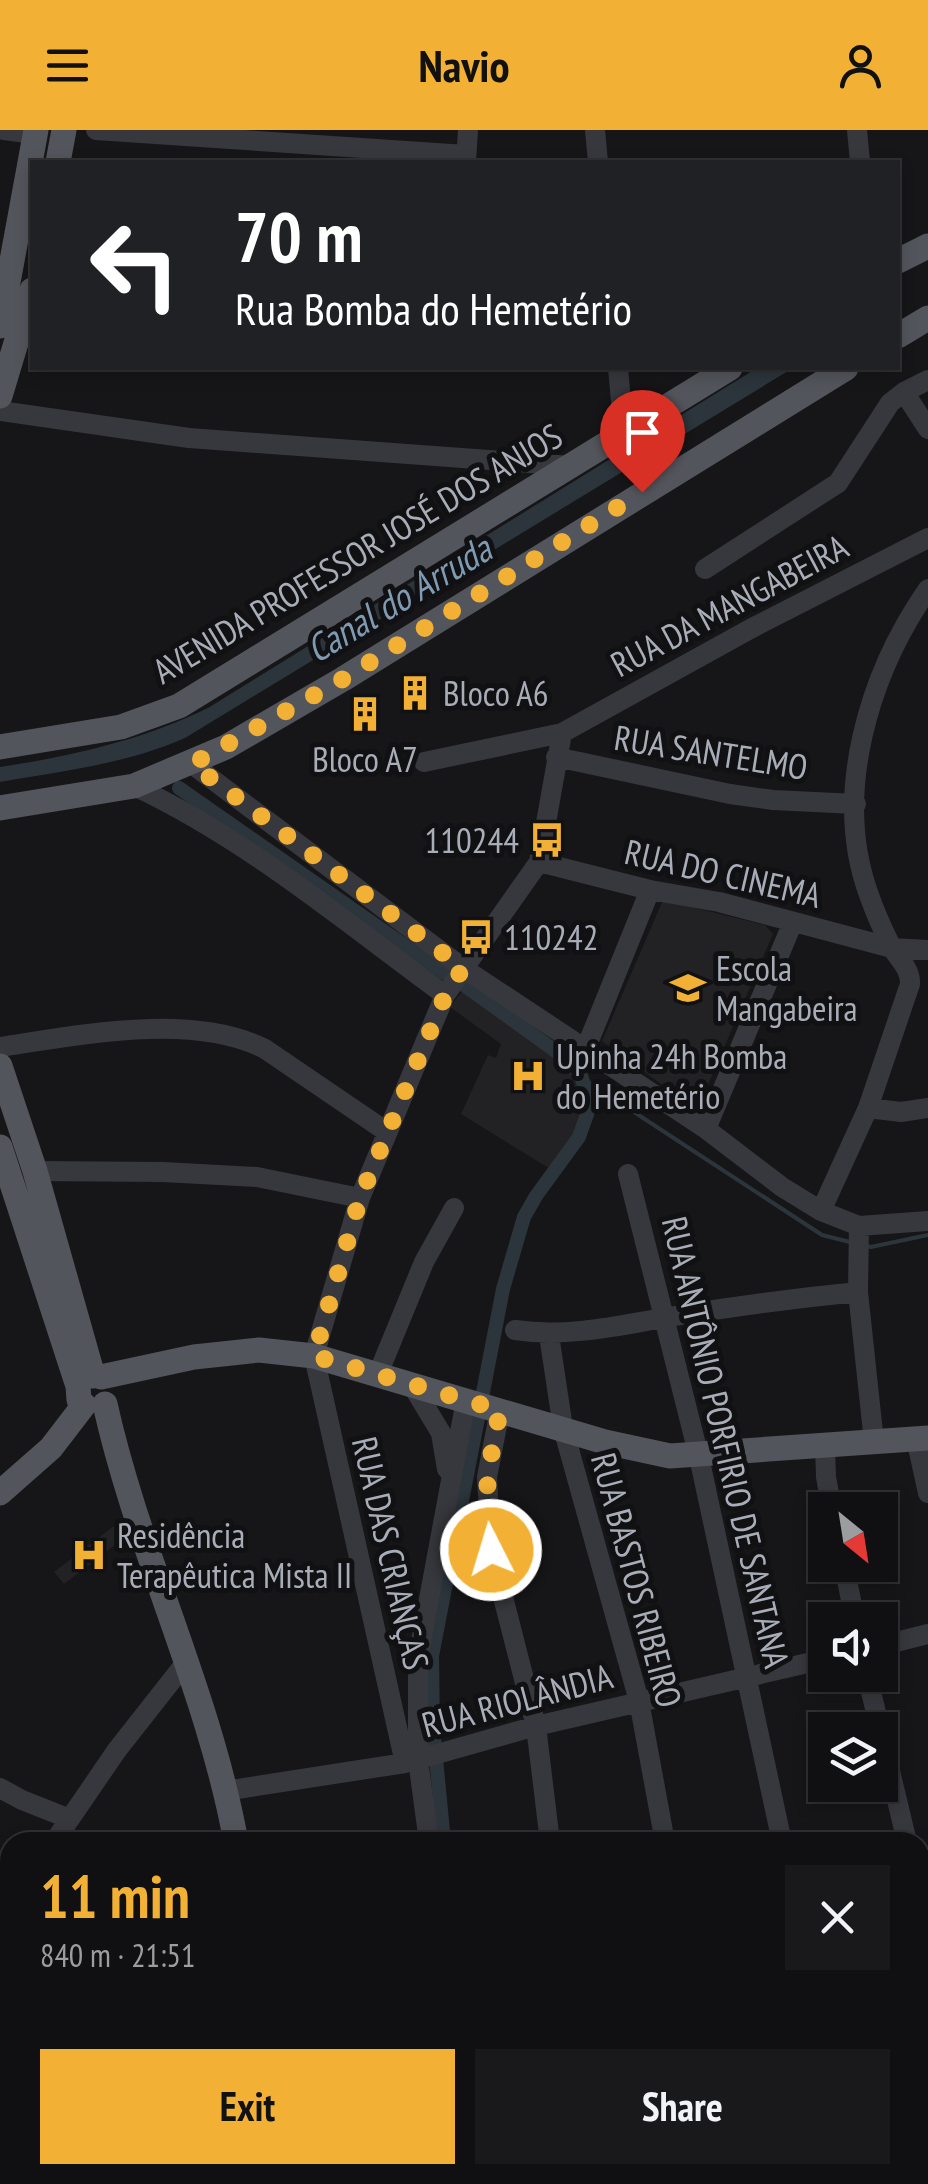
<!DOCTYPE html>
<html lang="en">
<head>
<meta charset="utf-8">
<style>
  body { margin:0; font-family:"PT Sans Narrow",sans-serif; background:#19191b; color:#f1f3f6; height:100vh; display:flex; flex-direction:column; font-size:38px; white-space:nowrap }
  * { box-sizing:border-box; margin:0 }
  p { font-size:32px; color:#9c9d9f }
  .icon { flex:none; width:55px; height:55px; fill:none; stroke:currentColor; stroke-width:2; stroke-linecap:round; stroke-linejoin:round }
  .map { position:relative; flex:1; overflow:hidden }
  .details { position:absolute; left:0px; top:1702px; width:930px; height:352px; display:flex; flex-direction:column; background:#101012; border-radius:30px 30px 0 0; box-shadow:0 5px 15px #0003,0 0 0 2px #303032 }
  .details>* { flex:none }
  .banner { position:absolute; left:30px; top:30px; width:870px; height:210px; border-radius:0px; box-shadow:0 5px 15px #0003,0 0 0 2px #303032; background:#202124; color:#fff; overflow:hidden }
  .needle { width:65px; rotate:150deg }
  .tools { position:absolute; left:808px; top:1362px; display:grid; gap:20px }
  .tools a { display:grid; place-items:center; width:90px; height:90px; border-radius:0px; background:#101012; box-shadow:0 5px 15px #0003,0 0 0 2px #303032; font-size:50px }
  .pin { position:absolute; display:grid; place-items:center; width:85px; height:85px; color:#fff; margin:-102px -42px; border-radius:50% 50% 50% 0; rotate:-45deg; box-shadow:0 0 10px #0007 }
  .pin .icon { rotate:45deg }
  .me { position:absolute; width:110px; margin:-55px; rotate:355deg; stroke-linejoin:round; filter:drop-shadow(0 0 8px #0008) }
  .turn { display:flex; align-items:center; gap:35px; height:210px; padding:0 40px; font-size:45px }
  .turn .icon { width:130px; height:130px; stroke-width:2.5 }
  .turn b { display:block; font-size:70px; line-height:85px }
  .round { display:grid; place-items:center; flex:none; width:105px; height:105px; border-radius:0px; background:#19191b }
  .head { display:flex; align-items:center; justify-content:space-between; height:170px; padding:0 40px }
  h1 { font-size:60px; font-weight:800; line-height:75px; color:#f2b134 }
  .cta { display:flex; gap:20px; margin-top:auto; padding:20px 40px }
  .cta a { flex:1; height:115px; border-radius:0px; background:#f2b134; color:#111; font-size:40px; font-weight:800; line-height:115px; text-align:center }
  .cta a+a { background:#19191b; color:#f1f3f6 }
  header { display:flex; justify-content:space-between; align-items:center; height:130px; padding:0 40px; background:#f2b134; color:#111; font-size:45px; font-weight:800 }
  .map>svg:first-child { display:block }
  .built { fill:#222225 }
  .water { fill:#2c353c }
  .lines { fill:none; stroke-linecap:round; stroke-linejoin:round }
  .stream { stroke:#2c353c; stroke-width:4 }
  .canal { stroke:#2c353c; stroke-width:14 }
  .minor { stroke:#37383d; stroke-width:20 }
  .major { stroke:#53555c; stroke-width:25 }
  .route { stroke:#f2b134; stroke-width:18; stroke-dasharray:0 32.4 }
  .labels { text-anchor:middle; dominant-baseline:central; stroke-width:10; stroke-linejoin:round; paint-order:stroke }
  .street-label { font-size:35px; fill:#a8adb8; stroke:#111113 }
  .poi-label { font-size:35px; fill:#a8adb8; stroke:#111113; text-anchor:start }
  .water-label { font-size:38px; font-style:italic; fill:#7f9bb3; stroke:#111113 }
</style>
</head>
<body>
<header><svg class="icon" aria-label="menu" viewBox="0 0 24 24"><path d="M4 6h16M4 12h16M4 18h16"/></svg>Navio<svg class="icon" aria-label="person" viewBox="0 0 24 24"><circle cx="12" cy="8" r="4"/><path d="M4 21q1-7 8-7t8 7"/></svg></header>
<div class="map">
<svg width="928" height="2054" viewBox="0 0 928 2054">
  <rect width="100%" height="100%" fill="#161618"/>
  <path class="built" d="M663 770 765 795 773 804 697 980 602 911Z
    M464 859 548 917 565 931 581 952 585 980 582 996 552 1040 461 984 488 925 496 928 501 914 450 877Z
    M119 1392 124 1408 64 1454 54 1442Z"/>
  <path class="water" d="M757 238H793L185 608C126 634 63 641 0 652V637C72 626 143 610 208 578Z"/>
  <g class="lines">
    <path class="stream" d="M582 948 822 1105 850 1112
      M864 1115 871 1117 928 1105"/>
    <path class="canal" d="M179 658 444 843
      M444 1712 433 1597 432 1526 503 1159 524 1087 536 1066 579 1007 589 979 582 948 568 930 464 855
      M372 2054 375 2045"/>
    <path class="minor" d="M4 0 35 4
      M96 0 466 25
      M595 0 598 32
      M857 0 860 32
      M466 32 468 0
      M618 238 624 304
      M904 262 928 299
      M0 281 189 308 571 336
      M705 439 838 353 890 273 904 262 928 250
      M556 627 730 664 773 670 856 674
      M424 632 562 603 752 498 928 408
      M192 634 463 838 706 999 782 1057 821 1081 859 1096 928 1091
      M134 656C247 709 345 792 445 865
      M539 732 650 760 719 772 892 818 928 820
      M0 917C80 905 192 882 265 919L387 1002
      M586 918 650 760
      M868 978 901 982 928 978
      M706 999 793 792
      M35 1041 163 1042 257 1047 360 1068
      M628 1044 699 1327 782 1712
      M821 1081 868 978 910 854C911 838 897 828 890 814 882 798 875 782 869 765 832 664 869 544 928 459
      M859 1096 858 1162 874 1312
      M515 1200C570 1208 621 1195 675 1186 736 1176 797 1168 858 1162
      M549 1205 563 1298 639 1571 665 1712
      M378 1244 424 1132 454 1078
      M412 1255 441 1303 447 1339
      M500 1280 487 1347 491 1420 536 1596 550 1712
      M916 1308 928 1363
      M825 1316 826 1347 832 1380
      M844 1435 855 1490
      M880 1516 928 1504
      M867 1545 907 1712
      M405 1633 314 1226 360 1068 445 865 539 732 562 603
      M0 1658 22 1670 70 1689
      M225 1661 405 1633 536 1596 825 1529
      M54 1712 117 1620 187 1531
      M429 1712 418 1630V1528L466 1270
      M3 1791 10 1780
      M920 1848 928 1846
      M920 1964 928 1955
      M920 1993 928 1997
      M430 2045 448 2054
      M22 2054 30 2045
      M354 2054 357 2045
      M808 2054 811 2045"/>
    <path class="major" d="M58 32 64 0
      M898 131 928 116
      M0 196 36 0
      M898 206 928 188
      M0 266 32 160
      M0 617 121 597 179 576 730 238
      M0 678 134 656 226 617 343 549 846 238
      M0 936 35 1041 93 1246
      M0 1017 78 1256 79 1270 84 1275
      M101 1247 194 1227 259 1220 314 1226 605 1312 670 1326 928 1308
      M105 1274C138 1423 209 1562 236 1712
      M0 1363 51 1318 84 1275
      M174 2054 177 2045"/>
  </g>
  <g class="lines">
    <path class="route" d="M491 1420 487 1347 500 1280 314 1226 360 1068 445 866 463 838 192 634 343 549 642 362"/>
  </g>
  <defs>
    <symbol id="building-bare" viewBox="-9 -9 18 18"><path d="M-4-6H4V6H1V3H-1V6H-4ZM-2.5-4.3h1.7v1.8h-1.7ZM.8-4.3h1.7v1.8H.8ZM-2.5-1h1.7V.8h-1.7ZM.8-1h1.7V.8H.8Z" fill="#f2b134" stroke="#111113" stroke-width="2.5" paint-order="stroke"/></symbol>
    <symbol id="bus-bare" viewBox="-9 -9 18 18"><path d="M-5-6H5V4H4V6H2V4H-2V6H-4V4H-5ZM-3.5-4V0h7V-4ZM-3.5 1.2v1.5H-2V1.2ZM2 1.2v1.5H3.5V1.2Z" fill="#f2b134" stroke="#111113" stroke-width="2.5" paint-order="stroke"/></symbol>
    <symbol id="school-bare" viewBox="-9 -9 18 18"><path d="M0-5L7-2L0 1L-7-2ZM-4 1L0 2.5L4 1V4Q0 6-4 4Z" fill="#f2b134" stroke="#111113" stroke-width="2.5" paint-order="stroke"/></symbol>
    <symbol id="hospital-bare" viewBox="-9 -9 18 18"><path d="M-5-5h3v3.5h4V-5h3V5h-3V1.5h-4V5h-3Z" fill="#f2b134" stroke="#111113" stroke-width="2.5" paint-order="stroke"/></symbol>
  </defs>
  <g fill-rule="evenodd">
    <use href="#building-bare" x="390" y="538" width="50" height="50"/>
    <use href="#building-bare" x="340" y="559" width="50" height="50"/>
    <use href="#bus-bare" x="522" y="685" width="50" height="50"/>
    <use href="#bus-bare" x="451" y="782" width="50" height="50"/>
    <use href="#school-bare" x="663" y="833" width="50" height="50"/>
    <use href="#hospital-bare" x="503" y="921" width="50" height="50"/>
    <use href="#hospital-bare" x="64" y="1400" width="50" height="50"/>
  </g>
  <g class="labels">
    <g class="street-label">
      <text transform="translate(357 423) rotate(-31)">AVENIDA PROFESSOR JOSÉ DOS ANJOS</text>
      <text transform="translate(729 475) rotate(-28)">RUA DA MANGABEIRA</text>
      <text transform="translate(711 622) rotate(9)">RUA SANTELMO</text>
      <text transform="translate(723 743) rotate(13)">RUA DO CINEMA</text>
      <text transform="translate(726 1312) rotate(77)">RUA ANTÔNIO PORFIRIO DE SANTANA</text>
      <text transform="translate(391 1423) rotate(77)">RUA DAS CRIANÇAS</text>
      <text transform="translate(637 1450) rotate(75)">RUA BASTOS RIBEIRO</text>
      <text transform="translate(517 1570) rotate(-15)">RUA RIOLÂNDIA</text>
    </g>
    <g class="poi-label">
      <text x="443" y="563">Bloco A6</text>
      <text x="365" y="629" text-anchor="middle">Bloco A7</text>
      <text x="519" y="710" text-anchor="end">110244</text>
      <text x="504" y="807">110242</text>
      <text x="716" y="838">Escola<tspan x="716" dy="40">Mangabeira</tspan></text>
      <text x="556" y="926">Upinha 24h Bomba<tspan x="556" dy="40">do Hemetério</tspan></text>
      <text x="117" y="1405">Residência<tspan x="117" dy="40">Terapêutica Mista II</tspan></text>
    </g>
    <g class="water-label">
      <text transform="translate(398 468) rotate(-31)">Canal do Arruda</text>
    </g>
  </g>
</svg>
<div class="tools">
<a><svg class="needle" viewBox="-14 -14 28 28"><path d="M0-13l5 13h-10z" fill="#e53935"/><path d="M0 13l5-13h-10z" fill="#9c9d9f"/></svg></a>
<a><svg class="icon" aria-label="sound" viewBox="0 0 24 24"><path d="M4 9h4l5-4v14l-5-4H4zM17 9q2 3 0 6"/></svg></a>
<a><svg class="icon" aria-label="layers" viewBox="0 0 24 24"><path d="M12 4l9 5-9 5-9-5zM3 14l9 5 9-5"/></svg></a>
</div>
<div class="pin" style="left:642px;top:362px;background:#d93025"><svg class="icon" aria-label="arrive" viewBox="0 0 24 24"><path d="M6 21V4h12l-3 4 3 4H6"/></svg></div>
<svg class="me" style="left:491px;top:1420px" viewBox="-20 -20 40 40"><circle r="17" fill="#f2b134" stroke="#fff" stroke-width="3"/><path d="M0-11L8 9 0 5-8 9z" fill="#fff"/></svg>
<div class="banner">
<div class="turn"><svg class="icon" aria-label="left" viewBox="0 0 24 24"><path d="M17 20v-9H6M10 6l-5 5 5 5"/></svg><div><b>70 m</b>Rua Bomba do Hemetério</div></div>
</div>
<section class="details">
<div class="head"><div><h1>11 min</h1><p>840 m · 21:51</p></div><a class="round"><svg class="icon" aria-label="close" viewBox="0 0 24 24"><path d="M6 6l12 12M18 6L6 18"/></svg></a></div>
<div class="cta"><a>Exit</a><a>Share</a></div>
</section>
</div>
</body>
</html>
